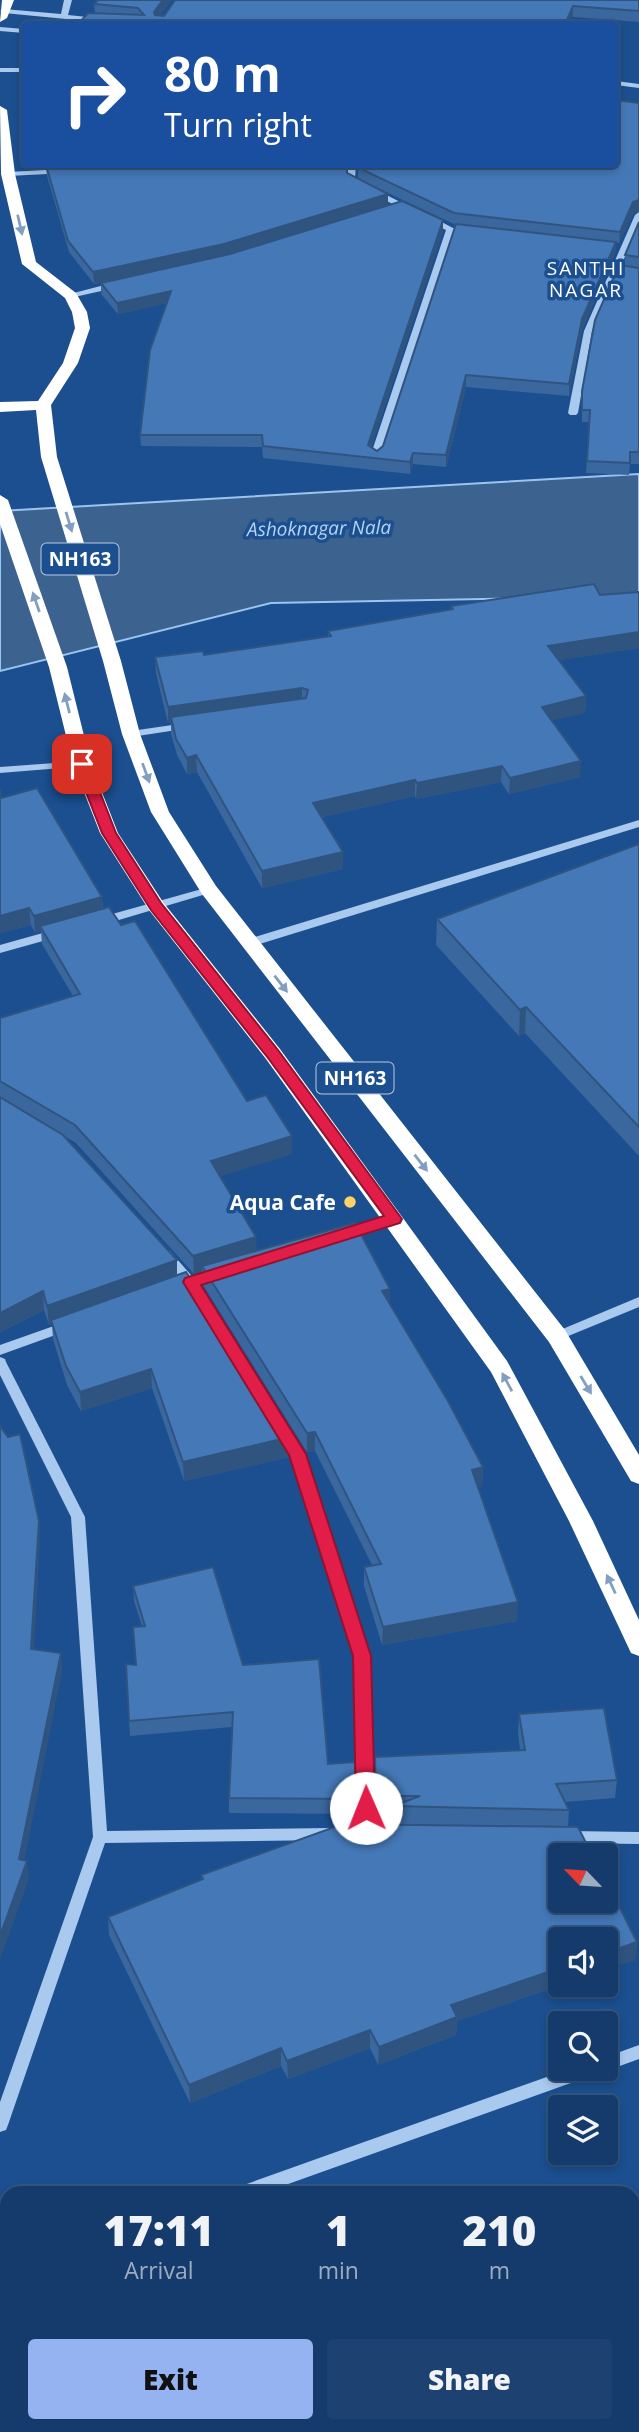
<!DOCTYPE html>
<html lang="en">
<head>
<meta charset="utf-8">
<style>
  body { margin:0; font-family:"Open Sans",sans-serif; background:#1d4271; color:#f1f3f6; height:100vh; display:flex; flex-direction:column; font-size:26px; white-space:nowrap }
  * { box-sizing:border-box; margin:0 }
  p { font-size:23px; color:#9dadc1 }
  .icon { flex:none; width:38px; height:38px; fill:none; stroke:currentColor; stroke-width:2; stroke-linecap:round; stroke-linejoin:round }
  .map { position:relative; flex:1; overflow:hidden }
  .drawer { position:absolute; left:0px; top:2186px; width:640px; height:247px; display:flex; flex-direction:column; background:#143b6b; border-radius:21px 21px 0 0; box-shadow:0 4px 10px #0003,0 0 0 2px #33557e }
  .drawer>* { flex:none }
  .banner { position:absolute; left:21px; top:21px; width:598px; height:147px; border-radius:7px; box-shadow:0 4px 10px #0003,0 0 0 2px #33557e; background:#1a4fa0; color:#fff; overflow:hidden }
  .needle { width:46px; rotate:295deg }
  .fabs { position:absolute; left:548px; top:1843px; display:grid; gap:14px }
  .fabs a { display:grid; place-items:center; width:70px; height:70px; border-radius:7px; background:#143b6b; box-shadow:0 4px 10px #0003,0 0 0 2px #33557e; font-size:35px }
  .pin { position:absolute; display:grid; place-items:center; width:60px; height:60px; color:#fff; margin:-30px; border-radius:14px; box-shadow:0 4px 10px #0006 }
  .me { position:absolute; width:77px; margin:-38px; rotate:359deg; stroke-linejoin:round; filter:drop-shadow(0 0 5px #0008) }
  .turn { display:flex; align-items:center; gap:24px; height:147px; padding:0 28px; font-size:32px }
  .turn .icon { width:91px; height:91px; stroke-width:2.5 }
  .turn b { display:block; font-size:49px; line-height:60px }
  .eta { display:flex; justify-content:space-evenly; align-items:center; height:119px; text-align:center }
  .eta b { font-size:42px; font-weight:800; line-height:49px }
  .button { display:flex; gap:14px; margin-top:auto; padding:14px 28px }
  .button a { flex:1; height:80px; border-radius:7px; background:#95b2f1; color:#111; font-size:28px; font-weight:800; line-height:80px; text-align:center }
  .button a+a { background:#1d4271; color:#f1f3f6 }
  .map>svg:first-child { display:block }
  .water { fill:#3c6290; stroke:#9cc4f0; stroke-width:2 }
  .lines { fill:none; stroke-linecap:round; stroke-linejoin:round }
  .minor { fill:#a9c9ee; fill-rule:evenodd }
  .highway { fill:#fff; fill-rule:evenodd }
  .wall { fill:#3a679d; fill-rule:evenodd }
  .shaded-wall { fill:#305480 }
  .building { fill:#4478b7; stroke:#305480; stroke-width:2 }
  .oneway { fill:#829ec1 }
  .route { fill:#e11d48; stroke:#92132f; stroke-width:2 }
  .poi-dot { fill:#ffd166; stroke:#1b4f8f; stroke-width:2.5 }
  .labels { text-anchor:middle; dominant-baseline:central; stroke-width:7; stroke-linejoin:round; paint-order:stroke }
  .far-neighbourhood-label { font-size:19px; letter-spacing:2px; fill:#fff; stroke:#1b4f8f }
  .far-water-label { font-size:19px; font-style:italic; fill:#b5d3f5; stroke:#1b4f8f }
  .shield { fill:#1b4f8f; stroke:#bbcadd; stroke-width:2 }
  .shield-label { font-size:19px; font-weight:bold; fill:#fff }
  .poi-label { font-size:21px; font-weight:bold; fill:#fff; stroke:#1b4f8f; text-anchor:end }
</style>
</head>
<body>
<div class="map">
<svg width="639" height="2432" viewBox="0 0 639 2432">
  <rect width="100%" height="100%" fill="#1b4f8f"/>
  <path class="water" d="M639 474V596L271 603 0 671V511Z"/>
  <g class="lines">
    <path class="minor" d="M64 0H72L68 15 97 18 101 20 97 22 4 13 0 11 4 9 61 14Z
      M0 27 24 29V33L0 31Z
      M0 68H24V72H0Z
      M616 81 639 84V88L616 85Z
      M348 164H356L355 179 416 210 409 212 348 182Z
      M64 169H67V173L8 176 4 174 8 172Z
      M639 212V225L592 331 578 413 576 415H570L568 413 584 331 635 215Z
      M428 215 455 229 380 457 375 460 370 457 446 230 425 220V216Z
      M116 282 119 283V287L70 298 66 295Z
      M186 723 190 724V728L131 737 126 734 131 731Z
      M82 761 86 762 87 764 86 766 0 773V767Z
      M639 820V827L253 946H245L243 943 245 940Z
      M209 887 214 890 213 892 102 925 96 921 98 918Z
      M57 929 63 933 61 936 0 953V945Z
      M394 1215 398 1216 400 1219 398 1222 344 1238 338 1234 340 1231Z
      M166 1250 170 1251 197 1282 199 1285 197 1288H189L162 1257 160 1254 162 1251Z
      M639 1297V1307L561 1339H553L551 1336 553 1333Z
      M68 1321 72 1323 74 1326 72 1329 0 1355V1345Z
      M0 1357 5 1359 6 1362 85 1517 107 1831 330 1828 335 1830 337 1834 335 1838 330 1840 105 1843 8 2125 6 2130 0 2132V2102L93 1837 71 1517 0 1375Z
      M282 1424 287 1426 305 1454 369 1656 373 1834 371 1838 366 1840 361 1838 359 1834 355 1656 292 1455 275 1429 277 1426Z
      M569 1831 639 1832V1844L569 1843 564 1841 562 1837 564 1833Z
      M639 2045V2059L606 2071 600 2069 598 2073 593 2075 263 2193H233L235 2188 241 2186 572 2068H606V2057Z
      M7 2267V2283L0 2286V2270Z"/>
    <path class="highway" d="M2 0H14L7 18 0 22Z
      M0 106 7 110 15 174 36 262 76 293 87 312 90 328 78 363 51 405 57 457 121 661 140 734 169 812 216 886 565 1330 639 1455V1484L631 1481 549 1342 202 894 151 812 122 734 103 661 41 457 36 410 0 412V402L38 401 63 363 75 328 72 312 65 298 22 264 1 174Z
      M0 495 8 500 67 667 91 764 118 833 163 902 280 1049 507 1361 593 1521 639 1620V1656L631 1653 569 1521 491 1372 266 1059 149 910 100 833 73 764 49 667 0 524Z"/>
  </g>
  <path class="wall" d="M98 0H172L160 15 639 0V22L573 17 78 24 95 13 94 4Z
    M44 164H348L347 173 364 182 358 178V164L633 214 619 243H616L615 253 582 330 569 396 466 387 446 467 413 464 410 474 263 458 262 447 141 446 140 435 167 303 118 314 101 294V283L112 280 94 284 69 252 47 176 46 167H44ZM371 185 456 225 383 446 377 451 371 447 443 231V220L388 205Z
    M639 222V464H630L629 475 586 473 589 422H582V391L624 266 625 255Z
    M639 592V648L559 660 586 696 585 713 552 720 580 777 509 794 501 782 416 799 415 796 322 817 343 869 262 888 197 772 187 774 177 755 171 734V723H168L156 673 155 657 204 655 328 637V631L451 609V606Z
    M0 789 1 798 102 897 103 908 121 925 247 1101 292 1154 220 1176 256 1237V1251L390 1304 483 1467 482 1486 478 1487 517 1621 382 1645 364 1586V1567L372 1565 315 1451 307 1452 203 1285 202 1271 194 1274 76 1143 64 1136 177 1275 290 1437V1457L184 1481 152 1388 81 1411 67 1385 53 1339 52 1324 49 1325 44 1310 0 1332V1018L73 996 42 944 41 931 35 933 31 925 0 933Z
    M639 844V1156L525 1033 519 1036 436 945 437 919Z
    M133 1586 243 1665 328 1764 356 1799V1814L229 1813V1798L232 1727 130 1736 129 1721 142 1626 134 1601Z
    M519 1714 617 1780 615 1798 565 1802 569 1810 568 1827 637 1942 635 1960 560 1984H564L457 2021 456 2035 378 2065 370 2048 288 2079 281 2066 190 2103 109 1935 108 1917 201 1880V1875L393 1825V1815L375 1814V1757L520 1750 518 1733Z"/>
  <path class="shaded-wall" d="M163 0H172L155 22 154 12Z
    M573 6V17L570 24H565Z
    M388 194V206L224 255 94 284 93 272Z
    M639 200V211L633 214 619 243 620 232 633 202Z
    M443 220V231L368 456V445Z
    M616 242 615 253 582 330 569 396V384L582 319Z
    M171 291 172 302 118 314 117 303Z
    M466 375V387L446 467V455Z
    M413 453V464L410 474V462Z
    M639 632V648L547 662 548 646Z
    M302 688V704L171 717V723H168V707Z
    M586 696 585 713 541 723 542 707Z
    M196 755 197 772 187 774V758Z
    M581 761 580 777 509 794 510 778Z
    M502 766 501 782 416 799 417 783Z
    M415 780V796L313 819V803Z
    M343 852V869L262 888V871Z
    M102 897 103 914 40 926 41 931 35 933 34 916Z
    M29 908 31 925 0 933V916Z
    M526 1007 525 1033 519 1036 520 1010Z
    M292 1136V1154L212 1179 211 1161Z
    M256 1237 257 1255 202 1266V1271L194 1274 193 1256Z
    M177 1260V1279L51 1320 52 1324 49 1325 47 1306Z
    M390 1289V1308L382 1291Z
    M43 1291 44 1310 0 1332V1313Z
    M151 1369 152 1388 81 1411 80 1392Z
    M315 1432V1451L307 1452V1433Z
    M290 1437V1457L184 1481 183 1462Z
    M483 1467 482 1486 471 1489 472 1470Z
    M39 1521 40 1540 33 1667 31 1649Z
    M518 1602 517 1621 382 1645 383 1627Z
    M61 1653 62 1671 21 1877 19 1859Z
    M27 1861 29 1879 0 1960V1936Z
    M637 1942 635 1960 606 1970V1953Z
    M560 1968V1984H564L457 2021 456 2035 378 2065 379 2047 451 2005Z
    M370 2030V2048L288 2079 287 2061Z
    M281 2048V2066L190 2103 189 2085Z"/>
  <path class="building" d="M98 0H163L154 12 155 15 164 16 175 0H639V11L573 6 565 24H78L88 13 144 15 138 8 94 4Z
    M616 100 639 103V200L633 202 620 232 454 213 365 171 358 166V164H616Z
    M347 164V173L388 194 224 244 93 272 68 241 46 165Z
    M402 201 443 220 368 445 377 451 383 446 456 224 616 242 582 319 569 384 466 375 446 455 413 453 410 462 263 446 262 435H140L150 350 171 291 117 303 101 283 230 254Z
    M639 222V257L625 255Z
    M619 265 639 268V452H630V463L587 461 590 410H582V391L595 320Z
    M594 584 600 595 639 592V632L548 646 586 696 542 707 581 761 510 778 502 766 417 783 415 780 313 803 343 852 262 871 196 755 187 758 176 739 171 717 306 698 308 690 302 688 168 707 155 657 203 651 204 655 331 636 328 631 453 609 451 606Z
    M37 788 102 897 34 916 29 908 0 916V789L1 798Z
    M639 844V1127L526 1007 520 1010 437 919Z
    M109 907 121 925 135 921 247 1101 266 1095 292 1136 211 1161 256 1237 193 1256 75 1125 0 1081V1018L80 994 40 926Z
    M0 1097 63 1135 177 1260 47 1306 43 1291 0 1313Z
    M355 1223 390 1289 382 1291 448 1401 483 1467 472 1470 518 1602 383 1627 364 1567 381 1564 315 1432 307 1433 202 1266Z
    M186 1272 290 1437 183 1462 151 1369 80 1392 66 1366 51 1320Z
    M0 1426 8 1437 20 1434 39 1521 31 1649 61 1653 19 1859 27 1861 0 1936Z
    M213 1567 243 1665 319 1659 328 1764 355 1762 356 1799 229 1798 233 1712 129 1721 126 1664 136 1665 133 1627 145 1626 133 1586Z
    M604 1708 617 1780 556 1784 569 1810 393 1806 420 1796H376L375 1757 525 1750 519 1714Z
    M343 1824 578 1827 592 1855H560V1900H606V1880L637 1942 606 1953V1939H560V1968L451 2005 457 2017 379 2047 370 2030 287 2061 281 2048 189 2085 108 1917 203 1879 201 1875Z
    M639 2383V2432H209L250 2426H634V2384Z
    M7 2388V2426H137L140 2432H0V2390Z"/>
  <defs><path id="oneway-solid" d="M-6-.8H1V-3.2L6.5 0L1 3.2V.8H-6Z" transform="scale(1.75)"/></defs>
  <g class="oneway">
    <use href="#oneway-solid" transform="translate(20 225) rotate(77)"/>
    <use href="#oneway-solid" transform="translate(69 522) rotate(73)"/>
    <use href="#oneway-solid" transform="translate(36 602) rotate(-109)"/>
    <use href="#oneway-solid" transform="translate(67 703) rotate(-104)"/>
    <use href="#oneway-solid" transform="translate(146 773) rotate(70)"/>
    <use href="#oneway-solid" transform="translate(281 984) rotate(52)"/>
    <use href="#oneway-solid" transform="translate(421 1163) rotate(52)"/>
    <use href="#oneway-solid" transform="translate(507 1382) rotate(-118)"/>
    <use href="#oneway-solid" transform="translate(586 1385) rotate(59)"/>
    <use href="#oneway-solid" transform="translate(611 1584) rotate(-115)"/>
  </g>
  <path class="route" d="M77 761 89 764 116 833 161 903 278 1050 402 1219 400 1223 201 1285 306 1454 371 1656 375 1808 372 1814H359L356 1808 353 1656 289 1455 183 1282 185 1278 384 1216 268 1058 151 910 102 833 75 764Z"/>
  <circle class="poi-dot" cx="350" cy="1202" r="7"/>
  <g class="labels">
    <g class="far-neighbourhood-label">
      <text x="586" y="268">SANTHI<tspan x="586" dy="22">NAGAR</tspan></text>
    </g>
    <g class="far-water-label">
      <text transform="translate(319 528) rotate(-1)">Ashoknagar Nala</text>
    </g>
    <g class="shield">
      <rect x="41.5" y="543.5" width="77" height="31" rx="5"/>
      <rect x="316.5" y="1062.5" width="77" height="31" rx="5"/>
    </g>
    <g class="shield-label">
      <text x="80" y="559">NH163</text>
      <text x="355" y="1078">NH163</text>
    </g>
    <g class="poi-label">
      <text x="336" y="1202">Aqua Cafe</text>
    </g>
  </g>
</svg>
<div class="fabs">
<a><svg class="needle" viewBox="-14 -14 28 28"><path d="M0-13l5 13h-10z" fill="#e53935"/><path d="M0 13l5-13h-10z" fill="#9dadc1"/></svg></a>
<a><svg class="icon" aria-label="sound" viewBox="0 0 24 24"><path d="M4 9h4l5-4v14l-5-4H4zM17 9q2 3 0 6"/></svg></a>
<a><svg class="icon" aria-label="search" viewBox="0 0 24 24"><circle cx="10" cy="10" r="6"/><path d="M15 15l6 6"/></svg></a>
<a><svg class="icon" aria-label="layers" viewBox="0 0 24 24"><path d="M12 4l9 5-9 5-9-5zM3 14l9 5 9-5"/></svg></a>
</div>
<div class="pin" style="left:82px;top:764px;background:#d93025"><svg class="icon" aria-label="arrive" viewBox="0 0 24 24"><path d="M6 21V4h12l-3 4 3 4H6"/></svg></div>
<svg class="me" style="left:366px;top:1808px" viewBox="-20 -20 40 40"><circle r="19" fill="#fff"/><path d="M0-13L10 11 0 6-10 11z" fill="#e11d48"/></svg>
<div class="banner">
<div class="turn"><svg class="icon" aria-label="right" viewBox="0 0 24 24"><path d="M7 20v-9h11M14 6l5 5-5 5"/></svg><div><b>80 m</b>Turn right</div></div>
</div>
<section class="drawer">
<div class="eta">
<div><b>17:11</b><p>Arrival</p></div>
<div><b>1</b><p>min</p></div>
<div><b>210</b><p>m</p></div>
</div>
<div class="button"><a>Exit</a><a>Share</a></div>
</section>
</div>
</body>
</html>
